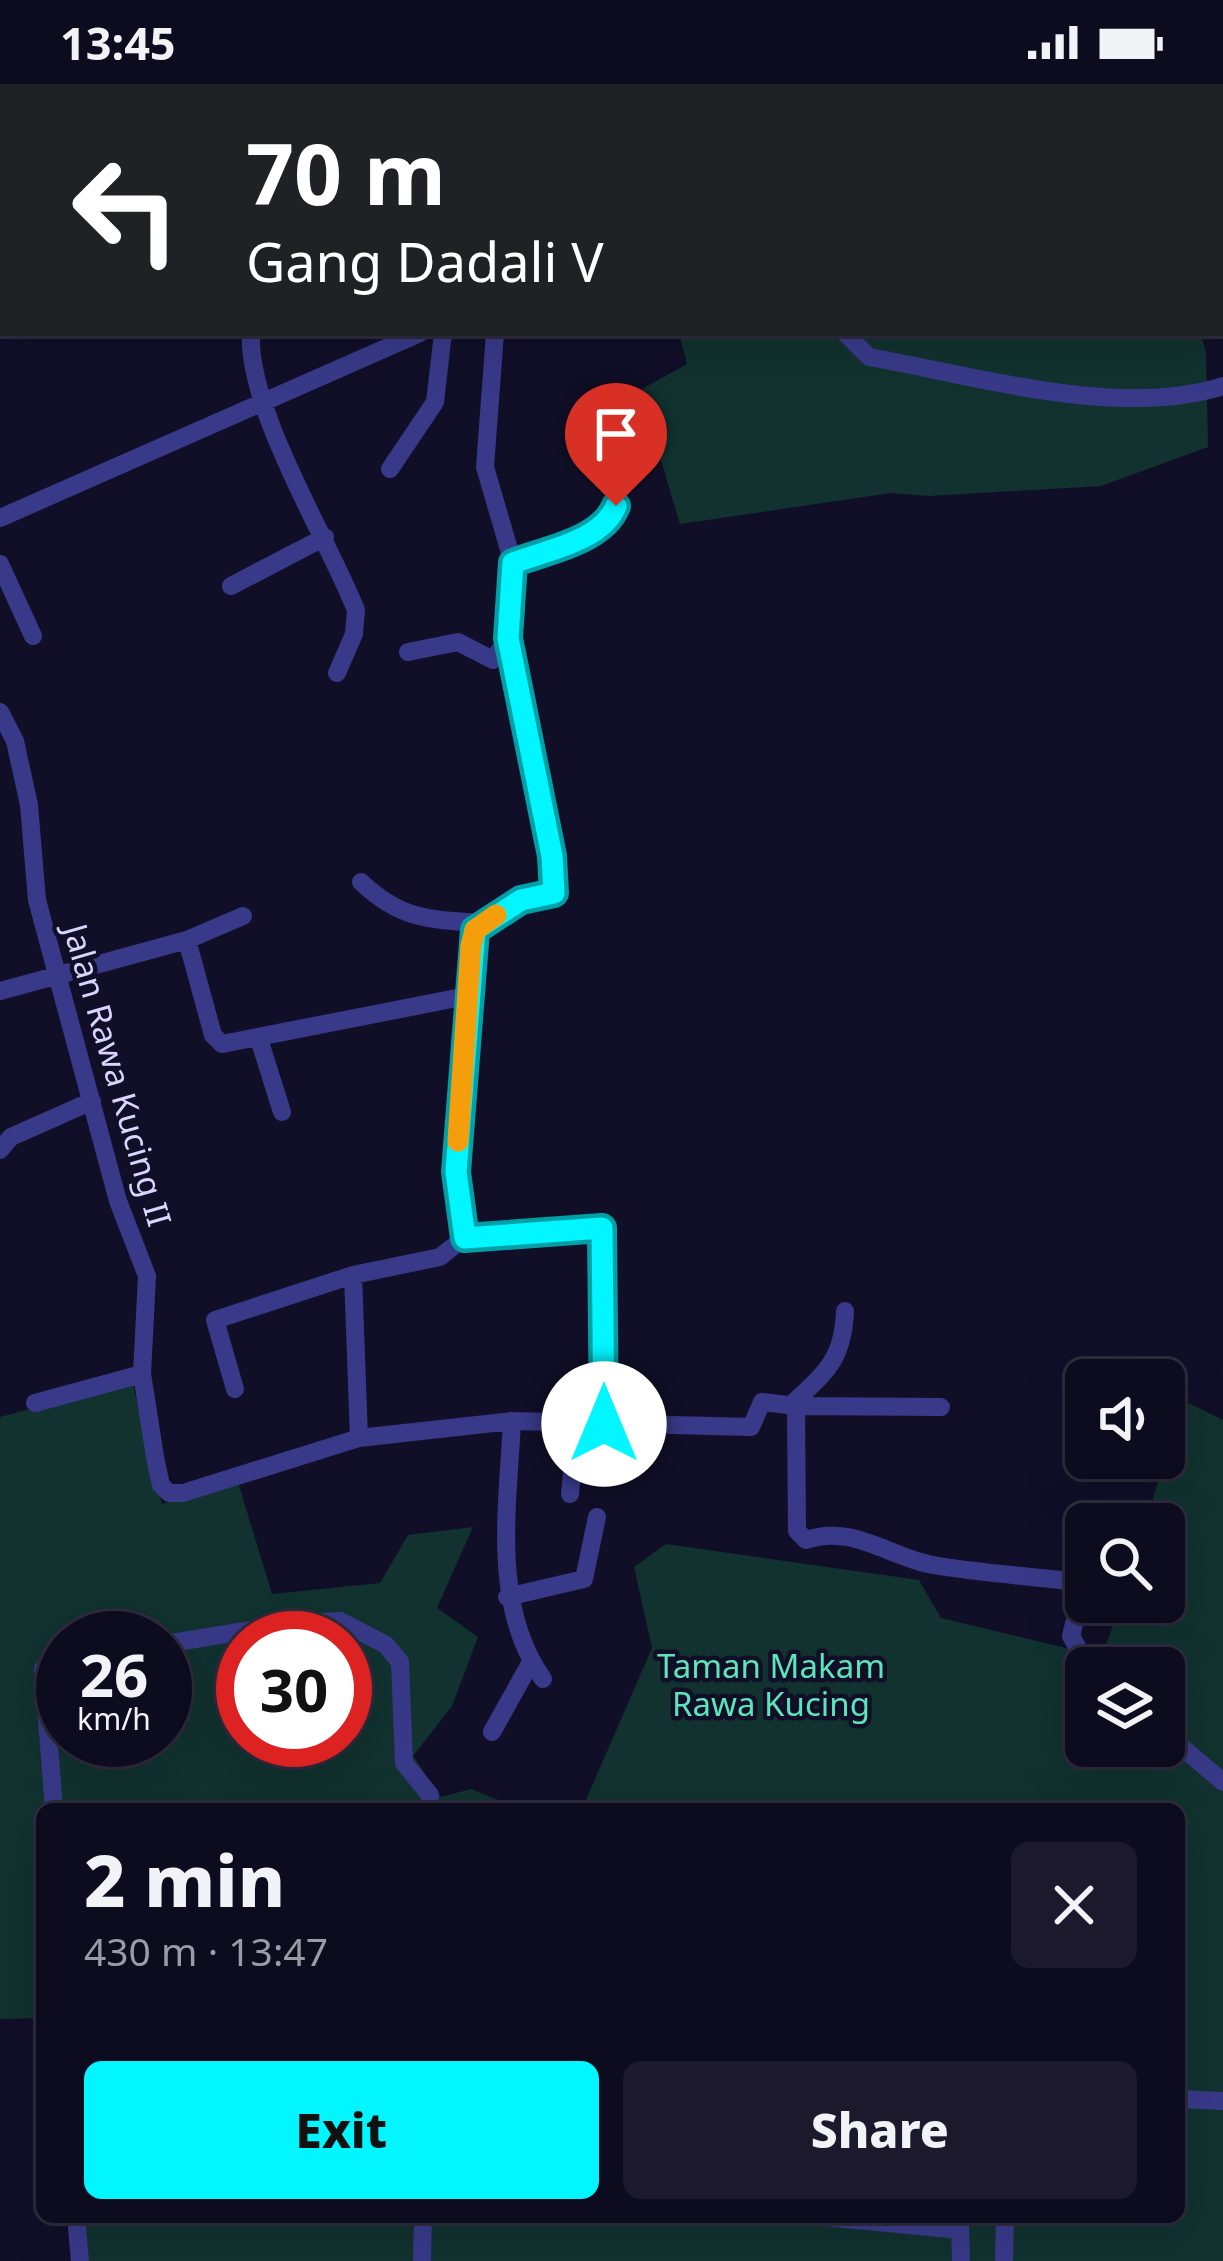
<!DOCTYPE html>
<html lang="en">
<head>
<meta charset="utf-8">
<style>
  body { margin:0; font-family:"Noto Sans",sans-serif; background:#1b192b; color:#f1f3f6; height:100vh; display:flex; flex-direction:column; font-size:45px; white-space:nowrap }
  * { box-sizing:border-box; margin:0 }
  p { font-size:39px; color:#9a9ba4 }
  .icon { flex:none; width:66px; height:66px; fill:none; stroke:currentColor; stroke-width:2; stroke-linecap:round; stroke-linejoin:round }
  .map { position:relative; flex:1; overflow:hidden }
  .sheet { position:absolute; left:36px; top:1719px; width:1149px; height:420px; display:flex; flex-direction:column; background:#0d0b1e; border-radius:18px; box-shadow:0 12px 48px #0002,0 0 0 3px #2d2b3c }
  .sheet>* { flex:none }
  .guide { position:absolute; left:0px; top:0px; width:1224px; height:252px; box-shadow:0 12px 48px #0002,0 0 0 3px #2d2b3c; background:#202124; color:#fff; overflow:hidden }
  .tools { position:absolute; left:1065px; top:1275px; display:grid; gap:24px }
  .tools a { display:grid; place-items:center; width:120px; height:120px; border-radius:18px; background:#0d0b1e; box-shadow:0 12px 48px #0002,0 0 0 3px #2d2b3c; font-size:60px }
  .speed { position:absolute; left:36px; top:1527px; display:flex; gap:24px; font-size:60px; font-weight:700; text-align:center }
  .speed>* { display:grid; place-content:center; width:156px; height:156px; border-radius:50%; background:#0d0b1e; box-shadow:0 12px 48px #0002,0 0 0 3px #2d2b3c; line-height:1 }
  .speed small { font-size:30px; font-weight:400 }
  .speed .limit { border:18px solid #d22; background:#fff; color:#111 }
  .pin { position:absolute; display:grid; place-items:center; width:102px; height:102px; color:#fff; margin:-123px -51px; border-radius:50% 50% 50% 0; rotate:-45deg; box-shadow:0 0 12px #0007 }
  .pin .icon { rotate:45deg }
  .me { position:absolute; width:132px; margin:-66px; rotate:0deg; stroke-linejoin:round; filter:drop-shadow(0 0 9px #0008) }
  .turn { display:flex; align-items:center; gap:42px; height:252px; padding:0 48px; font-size:54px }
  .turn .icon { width:156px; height:156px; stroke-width:2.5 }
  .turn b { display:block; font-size:84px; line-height:102px }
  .round { display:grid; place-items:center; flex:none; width:126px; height:126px; border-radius:18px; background:#1b192b }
  .headline { display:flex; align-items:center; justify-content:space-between; height:204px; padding:0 48px }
  h1 { font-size:72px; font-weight:800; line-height:90px }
  .primary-button { display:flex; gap:24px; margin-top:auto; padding:24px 48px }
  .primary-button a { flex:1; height:138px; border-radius:18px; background:#02f6ff; color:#111; font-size:48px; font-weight:800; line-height:138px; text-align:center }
  .primary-button a+a { background:#1b192b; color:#f1f3f6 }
  .status { display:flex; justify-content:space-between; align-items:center; height:84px; padding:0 60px; background:#0d0b1e; direction:ltr }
  .status svg { height:33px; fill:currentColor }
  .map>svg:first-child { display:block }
  .green { fill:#11322f; fill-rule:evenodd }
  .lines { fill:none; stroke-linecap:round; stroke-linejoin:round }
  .minor { stroke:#383a89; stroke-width:18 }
  .route-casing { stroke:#01a0a6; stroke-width:30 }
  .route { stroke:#02f6ff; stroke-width:21 }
  .slow { stroke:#f59e0b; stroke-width:21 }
  .labels { text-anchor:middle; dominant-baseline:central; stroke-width:9; stroke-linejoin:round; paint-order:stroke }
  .street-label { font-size:33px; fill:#d8d6ff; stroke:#110f28 }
  .park-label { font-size:33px; fill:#5ce5ba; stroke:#110f28 }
</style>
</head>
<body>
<div class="status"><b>13:45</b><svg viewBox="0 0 49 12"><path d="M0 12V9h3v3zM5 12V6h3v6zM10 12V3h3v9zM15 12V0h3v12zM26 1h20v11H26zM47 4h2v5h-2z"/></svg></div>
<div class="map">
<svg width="1223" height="2177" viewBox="0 0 1223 2177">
  <rect width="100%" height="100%" fill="#110f28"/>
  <path class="green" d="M679 249H1200L1206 268 1208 363 1101 402 929 412 891 409 680 440 640 306 687 280Z
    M132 1297 162 1420 237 1395 272 1510 380 1499 408 1451 473 1443 437 1524 478 1553 452 1622 413 1672 441 1713 471 1705 520 1725H42V1934L0 1935V1333ZM63 1554H165V1656H63ZM243 1554H345V1656H243Z
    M1181 1315 1223 1336V2177H72L71 2133H1179V1725H582L652 1564 634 1483 666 1460 919 1496 941 1534 1079 1567 1086 1584V1662H1164V1584H1098L1121 1518H1164V1440H1146Z"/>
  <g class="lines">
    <path class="minor" d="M67 0 68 3
      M744 0 746 3
      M839 0 841 3
      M1184 0 1185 3
      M278 3 285 0
      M1001 3 1009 0
      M1221 106 1223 112
      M251 249C247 325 326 451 356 526L354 550 337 589
      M845 249 869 273C976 292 1119 335 1223 302
      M390 385 435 318 443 249
      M0 434 420 249
      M513 479C548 466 607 457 617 416
      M0 480 33 552
      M231 502 325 453
      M408 568 458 558 493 576 508 554
      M0 628 15 657 29 721 37 816 118 1117 147 1192 142 1290 155 1373 161 1401 169 1409H183L359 1354 512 1337 751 1343 762 1318 796 1322 797 1447 806 1456C853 1440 889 1473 933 1481 980 1489 1029 1492 1076 1498L1081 1512 1071 1552 1089 1584
      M361 798C401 836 430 836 484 839
      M187 856 213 951 222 960 467 912
      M0 907 187 856 243 832
      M259 955 282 1028
      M0 1066 11 1053 92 1017
      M465 1153 602 1144 604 1339
      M353 1191 359 1354
      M235 1305 215 1236 353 1191 440 1173 465 1153 456 1088 475 846 521 816 554 809 552 772 508 554 513 479 485 383 495 249
      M35 1319 142 1290
      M792 1320C826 1288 843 1276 845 1227
      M796 1322 941 1323
      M512 1337C508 1422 491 1522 543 1595
      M570 1410 577 1339
      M507 1513 584 1495 597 1433
      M165 1560 287 1540 340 1537 386 1561 400 1578 404 1679 430 1711 429 1725
      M492 1648 531 1578
      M1164 1648 1223 1698
      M54 1725 43 1585 63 1575
      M1179 2015 1223 2017
      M76 2133 80 2177
      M825 2133 960 2146
      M960 2138 961 2177
      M422 2177 423 2133
      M1004 2177 1005 2133"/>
  </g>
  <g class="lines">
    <defs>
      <path id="route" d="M604 1340 602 1144 465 1154 456 1088 475 846 521 816 554 809 552 772 508 554 513 479C547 466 602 457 616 422"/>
    </defs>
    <use href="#route" class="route-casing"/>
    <use href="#route" class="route"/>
    <path class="slow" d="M458 1057 471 862 475 846 496 831"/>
  </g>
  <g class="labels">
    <g class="street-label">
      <text transform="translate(118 991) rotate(74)">Jalan Rawa Kucing II</text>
    </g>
    <g class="park-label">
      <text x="771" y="1581">Taman Makam<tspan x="771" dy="38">Rawa Kucing</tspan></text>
    </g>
  </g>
</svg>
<div class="tools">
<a><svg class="icon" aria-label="sound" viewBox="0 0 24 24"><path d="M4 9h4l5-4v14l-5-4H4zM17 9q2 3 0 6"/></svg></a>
<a><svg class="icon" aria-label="search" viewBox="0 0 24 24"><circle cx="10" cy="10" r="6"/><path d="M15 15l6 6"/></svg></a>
<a><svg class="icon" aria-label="layers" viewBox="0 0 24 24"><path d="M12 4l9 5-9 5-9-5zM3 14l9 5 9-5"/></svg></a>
</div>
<div class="speed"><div>26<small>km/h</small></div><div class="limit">30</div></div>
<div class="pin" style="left:616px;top:422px;background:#d93025"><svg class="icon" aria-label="arrive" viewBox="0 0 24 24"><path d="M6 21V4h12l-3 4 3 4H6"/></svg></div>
<svg class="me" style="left:604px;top:1340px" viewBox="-20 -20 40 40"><circle r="19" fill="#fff"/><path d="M0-13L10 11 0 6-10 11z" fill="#02f6ff"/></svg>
<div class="guide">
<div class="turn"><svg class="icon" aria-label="left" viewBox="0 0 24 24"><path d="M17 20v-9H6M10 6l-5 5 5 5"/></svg><div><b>70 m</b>Gang Dadali V</div></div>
</div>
<section class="sheet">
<div class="headline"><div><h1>2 min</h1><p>430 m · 13:47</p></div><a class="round"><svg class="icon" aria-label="close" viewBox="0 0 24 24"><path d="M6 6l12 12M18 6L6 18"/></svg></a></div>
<div class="primary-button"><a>Exit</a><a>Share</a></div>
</section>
</div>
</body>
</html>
